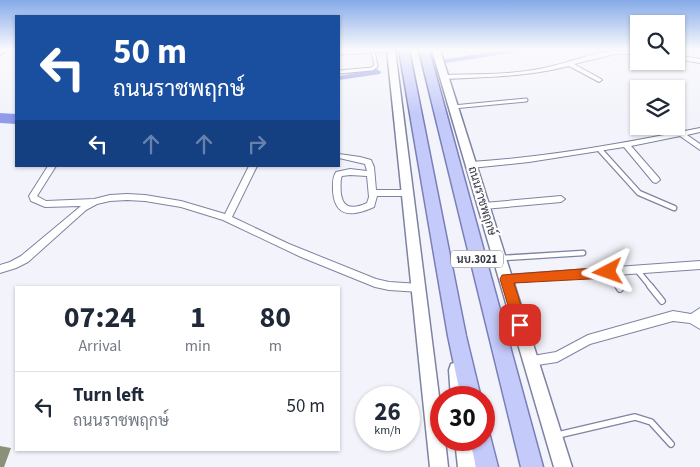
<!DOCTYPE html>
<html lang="en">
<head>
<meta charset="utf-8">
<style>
  body { margin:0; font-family:"Source Sans 3",Sarabun,sans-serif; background:#f6f6f7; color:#1f2937; height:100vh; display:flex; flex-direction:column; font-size:19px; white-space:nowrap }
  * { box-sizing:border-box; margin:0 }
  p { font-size:16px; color:#747a83 }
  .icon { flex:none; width:28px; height:28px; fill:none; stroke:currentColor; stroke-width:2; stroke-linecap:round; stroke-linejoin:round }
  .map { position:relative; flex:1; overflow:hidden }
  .panel { position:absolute; left:15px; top:286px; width:325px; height:165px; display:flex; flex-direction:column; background:#fff; border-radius:0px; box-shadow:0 1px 4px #0004 }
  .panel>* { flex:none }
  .top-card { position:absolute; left:15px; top:15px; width:325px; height:152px; border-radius:0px; box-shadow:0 1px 4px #0004; background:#1a4fa0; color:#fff; overflow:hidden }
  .fabs { position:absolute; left:630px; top:15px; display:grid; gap:10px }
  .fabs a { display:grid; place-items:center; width:55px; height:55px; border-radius:0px; background:#fff; box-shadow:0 1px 4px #0004; font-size:25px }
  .speed { position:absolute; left:355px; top:386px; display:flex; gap:10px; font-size:25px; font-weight:700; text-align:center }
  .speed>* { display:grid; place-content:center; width:65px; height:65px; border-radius:50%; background:#fff; box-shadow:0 1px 4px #0004; line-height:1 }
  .speed small { font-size:12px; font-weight:400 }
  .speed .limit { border:8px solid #d22; background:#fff; color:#111 }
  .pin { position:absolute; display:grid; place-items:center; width:42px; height:42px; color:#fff; margin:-21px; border-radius:10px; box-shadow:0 2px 8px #0006 }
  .me { position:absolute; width:55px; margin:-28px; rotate:266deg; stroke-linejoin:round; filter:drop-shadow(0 0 4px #0008) }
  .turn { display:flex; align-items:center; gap:18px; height:105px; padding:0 15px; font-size:22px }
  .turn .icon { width:65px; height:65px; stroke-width:2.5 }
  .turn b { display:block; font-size:35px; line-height:42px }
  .lanes { display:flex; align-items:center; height:48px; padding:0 15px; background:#0003; justify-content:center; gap:25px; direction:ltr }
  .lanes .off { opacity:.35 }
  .eta { display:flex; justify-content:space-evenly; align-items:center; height:85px; text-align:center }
  .eta b { font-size:30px; font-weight:700; line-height:35px }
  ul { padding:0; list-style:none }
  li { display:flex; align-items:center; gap:15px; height:70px; padding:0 15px; border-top:1px solid #e0e1e3 }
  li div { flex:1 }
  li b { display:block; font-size:19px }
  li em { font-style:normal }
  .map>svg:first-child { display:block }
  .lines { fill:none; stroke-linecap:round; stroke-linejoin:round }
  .canal { fill:#929be9; fill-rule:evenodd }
  .river { fill:#929be9; fill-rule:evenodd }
  .lane-far2-casing { stroke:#7e83a2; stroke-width:5 }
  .lane-far1-casing { stroke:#7e83a2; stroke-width:7 }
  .lane-casing { stroke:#7e83a2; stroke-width:8 }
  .street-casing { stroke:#7e83a2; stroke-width:2 }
  .secondary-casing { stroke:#7e83a2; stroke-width:3 }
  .primary-casing { stroke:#797fb7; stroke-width:3 }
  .lane-far2 { stroke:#fff; stroke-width:3 }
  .lane-far1 { stroke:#fff; stroke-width:4.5 }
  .lane { stroke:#fff; stroke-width:5.5 }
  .street { fill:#fff; fill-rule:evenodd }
  .secondary { fill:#fff; fill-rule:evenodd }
  .primary { fill:#c4caf9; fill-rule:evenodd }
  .shaded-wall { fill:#8b9178 }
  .route { fill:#ea580c; stroke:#983908 }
  .labels { text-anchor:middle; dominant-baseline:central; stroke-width:4.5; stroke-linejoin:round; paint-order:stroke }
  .shield { fill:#fff; stroke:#72737d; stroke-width:1 }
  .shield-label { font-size:11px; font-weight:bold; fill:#353745 }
  .street-label { font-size:12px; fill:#353745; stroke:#fff }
</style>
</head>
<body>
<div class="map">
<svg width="700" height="467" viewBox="0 0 700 467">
  <rect width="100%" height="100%" fill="#f3f4fb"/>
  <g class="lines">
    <path class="canal" d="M503 50H522L518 52 446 63 442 61 446 59Z
      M377 69 381 72 380 74 339 80V76Z"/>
    <path class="river" d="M0 113 16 114V124L0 123Z"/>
    <defs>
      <path id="lane-far2" d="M0 53 5 50
        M341 53 391 50
        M339 72 372 69 376 66 373 51
        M453 107 526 100
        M599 149 602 152"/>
      <path id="lane-far1" d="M601 151 639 193 674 208
        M502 258 583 253
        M637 270 651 287
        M608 272 619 287"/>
      <path id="lane" d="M618 286 620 289
        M650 286 662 301
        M558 435 635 417 651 422 671 444"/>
      <path id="street" d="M619 50H639V54H615L574 64 601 79 602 80 599 82 569 66C527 77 486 77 444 79L441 77 444 75C477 74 511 75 544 68 569 63 593 52 619 50Z
        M676 55 700 59V63L676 59Z
        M700 128V132L687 135 700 144V150L680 136 631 146 659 178 660 180 656 183 653 182 624 147 529 162 471 168 467 165 471 162C549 157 624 143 700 128Z
        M339 154 360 157 371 160 374 167 376 190H408L412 193 408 196H377L374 207C354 216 335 219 333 191 333 184 332 179 336 172L350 169 367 171 365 164 339 158ZM350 175 367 176 369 197 367 203C343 214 339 200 341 178L342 176Z
        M48 166H56L37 196 46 201 94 199 110 195 127 194 145 195 181 201 225 214 249 166H257L232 217 289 244 376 279 389 282 420 284 423 285 425 288 423 291 420 292 389 290 375 287 301 257 223 220 181 207 145 201 127 200 110 201 97 204 86 210 28 262 16 268 0 273V265L10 262 21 256 81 206 45 207 31 201 29 196Z
        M561 196 565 199 561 202 484 209 480 206 484 203Z
        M700 261V269L506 283 503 282 501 279 503 276 506 275Z
        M700 308V329L690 323 673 321 590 344 557 362 531 366 527 365 525 361 527 357 556 352 588 335 673 311 691 314Z"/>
      <path id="secondary" d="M387 50H395L441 412V440H445L448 467H430Z
        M432 50H440L572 467H554Z
        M457 362 463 364 465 370 467 398H451L449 370 451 364Z
        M455 440H473L476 467H458Z"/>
      <path id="primary" d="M399 50H409L466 336 481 398H461L448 336Z
        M419 50H429L543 467H521Z
        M484 430 489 432 498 467H476L470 440H484Z"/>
    </defs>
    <use href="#lane-far2" class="lane-far2-casing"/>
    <use href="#lane-far1" class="lane-far1-casing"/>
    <use href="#lane" class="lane-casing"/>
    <use href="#street" class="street-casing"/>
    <use href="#secondary" class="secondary-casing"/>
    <use href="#primary" class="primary-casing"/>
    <use href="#lane-far2" class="lane-far2"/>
    <use href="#lane-far1" class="lane-far1"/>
    <use href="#lane" class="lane"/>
    <use href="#street" class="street"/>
    <use href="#secondary" class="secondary"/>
    <use href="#primary" class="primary"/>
  </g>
  <path class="shaded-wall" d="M0 446 11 448 4 467H0Z"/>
  <linearGradient id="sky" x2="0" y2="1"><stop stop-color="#85aae8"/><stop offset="0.43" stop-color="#fafafd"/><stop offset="1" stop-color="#fafafd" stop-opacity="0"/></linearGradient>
  <rect width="700" height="115" fill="url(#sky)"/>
  <path class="route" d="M608 267 612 269 614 272 612 276 608 278 514 283 527 325 525 329 520 331 515 329 500 279 502 275Z"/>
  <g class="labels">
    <rect class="shield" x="451" y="250.5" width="52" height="17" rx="4"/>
    <g class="shield-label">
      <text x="477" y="259">นบ.3021</text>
    </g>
    <g class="street-label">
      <text transform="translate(482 201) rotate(73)">ถนนราชพฤกษ์</text>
    </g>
  </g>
</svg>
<div class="fabs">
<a><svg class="icon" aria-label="search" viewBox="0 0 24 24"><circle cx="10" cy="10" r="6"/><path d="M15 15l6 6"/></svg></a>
<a><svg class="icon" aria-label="layers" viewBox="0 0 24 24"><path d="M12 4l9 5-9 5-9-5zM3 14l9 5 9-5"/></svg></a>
</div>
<div class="speed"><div>26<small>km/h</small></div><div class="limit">30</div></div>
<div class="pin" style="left:520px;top:325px;background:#d93025"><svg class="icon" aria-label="arrive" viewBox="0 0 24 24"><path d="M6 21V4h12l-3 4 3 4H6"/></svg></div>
<svg class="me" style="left:608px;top:272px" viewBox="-20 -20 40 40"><path d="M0-17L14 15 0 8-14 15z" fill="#ea580c" stroke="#fff" stroke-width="4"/></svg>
<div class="top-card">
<div class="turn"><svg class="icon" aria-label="left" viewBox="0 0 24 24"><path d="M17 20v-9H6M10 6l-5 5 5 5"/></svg><div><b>50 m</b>ถนนราชพฤกษ์</div></div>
<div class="lanes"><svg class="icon" aria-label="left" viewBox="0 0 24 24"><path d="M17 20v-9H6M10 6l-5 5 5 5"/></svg><svg class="icon off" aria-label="ahead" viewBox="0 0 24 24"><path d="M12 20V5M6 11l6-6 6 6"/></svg><svg class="icon off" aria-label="ahead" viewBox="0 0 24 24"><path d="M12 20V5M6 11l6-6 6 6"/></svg><svg class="icon off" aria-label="right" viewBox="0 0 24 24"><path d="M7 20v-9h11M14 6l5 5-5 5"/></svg></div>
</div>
<section class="panel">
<div class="eta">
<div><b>07:24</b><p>Arrival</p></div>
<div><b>1</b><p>min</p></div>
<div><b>80</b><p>m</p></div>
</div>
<ul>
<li><svg class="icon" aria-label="left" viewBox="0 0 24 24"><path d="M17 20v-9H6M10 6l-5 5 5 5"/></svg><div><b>Turn left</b><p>ถนนราชพฤกษ์</p></div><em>50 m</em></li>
</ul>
</section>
</div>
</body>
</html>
